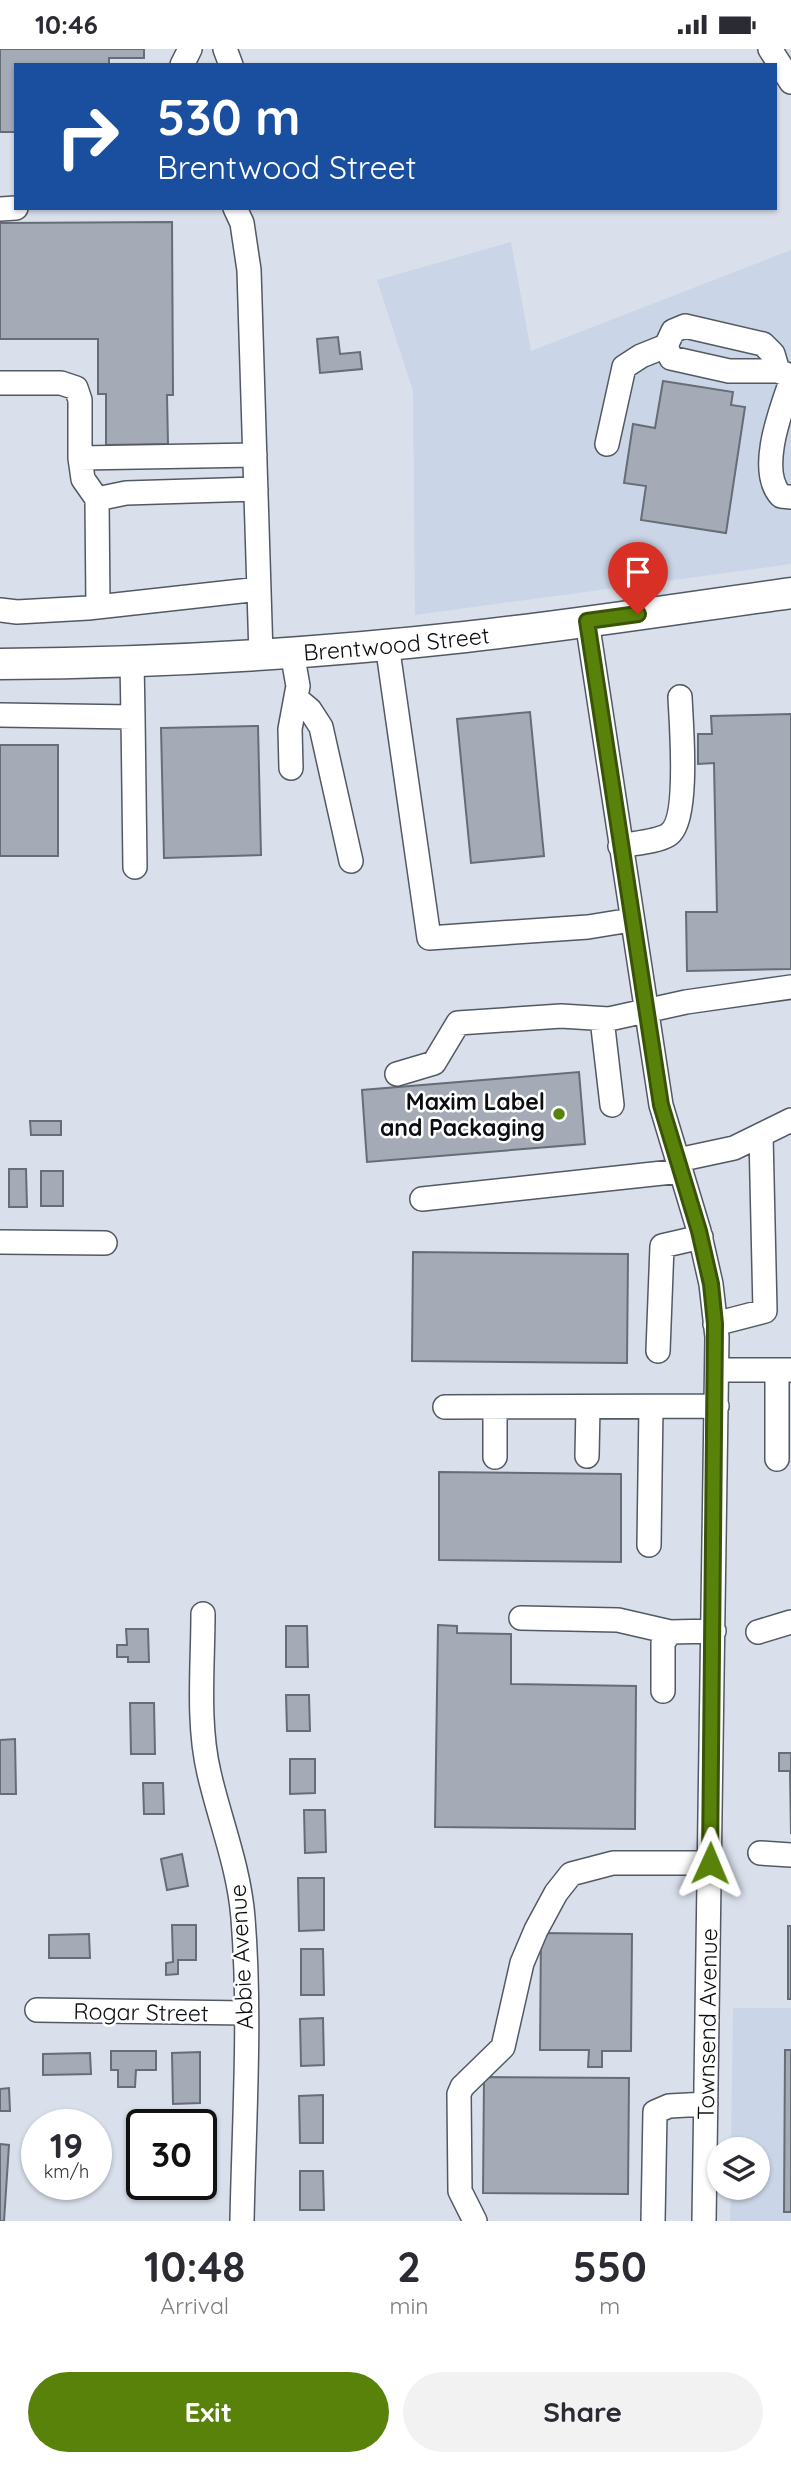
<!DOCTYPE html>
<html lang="en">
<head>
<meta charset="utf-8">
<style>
  body { margin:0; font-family:Quicksand,sans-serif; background:#f2f2f3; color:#2b2b33; height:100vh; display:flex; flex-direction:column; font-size:26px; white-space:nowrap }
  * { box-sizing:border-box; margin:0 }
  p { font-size:23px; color:#7c7c81 }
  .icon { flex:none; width:38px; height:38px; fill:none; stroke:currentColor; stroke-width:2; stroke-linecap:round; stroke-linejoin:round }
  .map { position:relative; height:2172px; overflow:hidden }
  .details { display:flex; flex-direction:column; background:#fff; flex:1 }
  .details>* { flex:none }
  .top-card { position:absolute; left:14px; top:14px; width:763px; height:147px; border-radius:0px; box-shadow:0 2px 5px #0004; background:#1a4fa0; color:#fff; overflow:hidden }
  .controls { position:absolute; left:707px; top:2088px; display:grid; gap:14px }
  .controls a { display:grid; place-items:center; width:63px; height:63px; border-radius:50%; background:#fff; box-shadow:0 2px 5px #0004; font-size:35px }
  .speed { position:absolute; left:21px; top:2060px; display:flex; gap:14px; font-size:35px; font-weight:700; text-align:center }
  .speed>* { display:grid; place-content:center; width:91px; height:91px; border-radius:50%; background:#fff; box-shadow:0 2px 5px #0004; line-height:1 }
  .speed small { font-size:18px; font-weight:400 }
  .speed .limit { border:4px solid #111; border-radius:10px; background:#fff; color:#111 }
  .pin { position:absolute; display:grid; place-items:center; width:60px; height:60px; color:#fff; margin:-72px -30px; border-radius:50% 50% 50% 0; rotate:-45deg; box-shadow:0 0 7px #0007 }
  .pin .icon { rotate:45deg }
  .me { position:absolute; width:77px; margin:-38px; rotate:1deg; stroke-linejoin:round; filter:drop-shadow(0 0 5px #0008) }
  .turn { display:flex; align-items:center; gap:24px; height:147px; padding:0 28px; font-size:32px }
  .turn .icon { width:91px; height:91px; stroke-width:2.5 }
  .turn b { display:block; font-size:49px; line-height:60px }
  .eta { display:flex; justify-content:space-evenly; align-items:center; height:119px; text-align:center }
  .eta b { font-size:42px; font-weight:700; line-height:49px }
  .action { display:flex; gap:14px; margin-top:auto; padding:14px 28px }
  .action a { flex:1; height:80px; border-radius:42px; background:#58820a; color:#fff; font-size:28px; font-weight:700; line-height:80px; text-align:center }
  .action a+a { background:#f2f2f3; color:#2b2b33 }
  .status { display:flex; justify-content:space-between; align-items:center; height:49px; padding:0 35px; background:#fff; direction:ltr }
  .status svg { height:19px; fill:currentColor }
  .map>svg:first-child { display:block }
  .built { fill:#cad5e7 }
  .building { fill:#a4abb6; stroke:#676d77; stroke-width:2 }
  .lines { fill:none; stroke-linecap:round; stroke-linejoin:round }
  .minor-casing { stroke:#535963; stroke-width:26 }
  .major-casing { stroke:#535963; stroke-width:33 }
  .minor { stroke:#fff; stroke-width:23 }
  .major { stroke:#fff; stroke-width:30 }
  .route-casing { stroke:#395406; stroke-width:18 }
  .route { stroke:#58820a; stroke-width:12 }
  .poi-dot { fill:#58820a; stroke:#fff; stroke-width:2.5 }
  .labels { text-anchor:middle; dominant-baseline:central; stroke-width:5; stroke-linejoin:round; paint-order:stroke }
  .street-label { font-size:23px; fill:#0b0d11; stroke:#fff }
  .poi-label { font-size:23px; font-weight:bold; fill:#0b0d11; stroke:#fff; text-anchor:end }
</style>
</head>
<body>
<div class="status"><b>10:46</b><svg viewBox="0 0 49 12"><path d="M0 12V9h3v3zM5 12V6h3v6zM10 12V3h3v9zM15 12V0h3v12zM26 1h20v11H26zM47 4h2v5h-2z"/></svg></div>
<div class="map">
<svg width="791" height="2172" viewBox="0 0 791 2172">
  <rect width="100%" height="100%" fill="#d9e0ec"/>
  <path class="built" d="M511 193 531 302 791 201V515L415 566 413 342 377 231Z
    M733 1959H791V2172H730L731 2139 758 2138V2100H731Z"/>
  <path class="building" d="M0 0H144V9H109V16H16V83H0Z
    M172 173 173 346H167L168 395 106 396V345H98V290H0V174Z
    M338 288 340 305 360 303 362 320 320 324 317 290Z
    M663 332 733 343 731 356 745 358 726 484 641 471 646 437 624 434 633 375 655 379Z
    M530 663 544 807 471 814 457 670Z
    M791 665V920L687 922 686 863H717L714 714 698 715V685H712L711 667Z
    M258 677 261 806 164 809 161 679Z
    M0 696H58V807H0Z
    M579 1023 585 1095 367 1113 362 1041Z
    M30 1072H61V1086H31Z
    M9 1120H26L27 1158H9Z
    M41 1122H63V1157H41Z
    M413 1203 628 1205 627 1314 412 1312Z
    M439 1423 621 1425V1513L439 1511Z
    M438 1576 457 1577V1584L511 1585V1635L636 1637 635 1780 435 1778Z
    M286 1577H307L308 1618H286Z
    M126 1580H148L149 1613H128V1608H117V1596H127Z
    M286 1646H309L310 1682H287Z
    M130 1654H154L155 1705H131Z
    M15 1690 16 1745H0V1691Z
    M779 1704H791V1785L790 1722H779Z
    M290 1710H315V1744L290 1745Z
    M143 1734H163L164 1765H144Z
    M304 1761H325L326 1803 305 1804Z
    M182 1805 188 1837 167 1841 161 1810Z
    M298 1829H324V1881L299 1882Z
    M172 1876H196V1911H178V1925L166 1926V1914L173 1913Z
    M788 1877H791V1950H788Z
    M541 1884 632 1885 631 2002H602V2018H588L589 2001H540Z
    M89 1885 90 1909H49V1886Z
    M301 1900H323L324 1946H301Z
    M323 1969 324 2016 301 2017 300 1970Z
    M785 2001H791V2163H784Z
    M111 2002H156V2021H136L135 2038H118V2021H111Z
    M200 2003V2054L173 2055 172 2004Z
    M90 2004 91 2025 43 2026V2005Z
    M484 2028 629 2029 628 2145 483 2144Z
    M9 2039 10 2062H0V2040Z
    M323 2046V2094H300L299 2047Z
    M0 2095 9 2096 4 2172H0Z
    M300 2122H323L324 2161H300Z"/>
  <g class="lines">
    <defs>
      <path id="minor" d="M225 0 231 16
        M770 0 791 33
        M182 16 190 0
        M235 159 242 174 249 221 261 606
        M0 160 16 159
        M666 297 671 309 729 322H778
        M791 332C781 361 757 422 781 447L791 448
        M0 334H61L76 339 80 351V409L255 406
        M607 395 624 318 641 307 666 297 673 282 685 277 763 295 773 305 778 322 791 327
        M80 409 83 430 97 450 98 558
        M97 450 126 444 256 440
        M0 561 17 563 88 559 259 540
        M587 572 661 1056 699 1182 711 1235 717 1288 704 2172
        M387 595 429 889 588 878 631 871
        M297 650 310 661 321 678 351 812
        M0 666 133 668 132 613
        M133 668 135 818
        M291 719 290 680 298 637 292 603
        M620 797C634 794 656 793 668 786 690 772 681 673 680 648
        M602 970 612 1056
        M397 1025 434 1014 458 974 561 967 609 970 686 953 791 938
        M678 1111 734 1099 791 1071
        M422 1150 681 1122
        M0 1193 105 1194
        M715 1275 765 1262 761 1086
        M658 1302 662 1197 701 1188
        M717 1321H791
        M777 1321V1410
        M445 1358 717 1357
        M495 1358V1408
        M587 1407 588 1358
        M649 1496 651 1358
        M203 1565C203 1617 197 1673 209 1724 220 1772 239 1818 243 1869 251 1969 244 2071 242 2172
        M521 1569 618 1571 670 1583
        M758 1583 791 1573
        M663 1642V1594L670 1583 714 1582
        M760 1804 791 1806
        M37 1961 246 1964
        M475 2172 460 2142 459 2045 462 2038 503 1998 522 1914 536 1881 556 1844 571 1825 613 1814H710
        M653 2172 655 2063 669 2057 706 2055"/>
      <g id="major">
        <path id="s1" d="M0 615C155 614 311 605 465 588 574 576 683 559 791 544"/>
      </g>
    </defs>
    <use href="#minor" class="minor-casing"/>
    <use href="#major" class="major-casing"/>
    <use href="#minor" class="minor"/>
    <use href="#major" class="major"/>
  </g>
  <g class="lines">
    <defs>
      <path id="route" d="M638 565 587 572 661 1056 699 1182 711 1235 715 1275 710 1814"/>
    </defs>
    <use href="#route" class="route-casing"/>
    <use href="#route" class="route"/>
  </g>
  <circle class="poi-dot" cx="559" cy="1065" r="7"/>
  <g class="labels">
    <g class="street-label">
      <text stroke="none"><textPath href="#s1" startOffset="397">Brentwood Street</textPath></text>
      <text transform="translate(241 1908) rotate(-93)">Abbie Avenue</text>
      <text transform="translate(141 1963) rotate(1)">Rogar Street</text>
      <text transform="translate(707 1975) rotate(-89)">Townsend Avenue</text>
    </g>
    <g class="poi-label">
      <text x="545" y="1052">Maxim Label<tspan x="545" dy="26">and Packaging</tspan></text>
    </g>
  </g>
</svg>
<div class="controls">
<a><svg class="icon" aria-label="layers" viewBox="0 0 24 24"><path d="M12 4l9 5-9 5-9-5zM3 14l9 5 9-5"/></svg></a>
</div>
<div class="speed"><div>19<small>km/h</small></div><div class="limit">30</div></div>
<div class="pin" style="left:638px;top:565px;background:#d93025"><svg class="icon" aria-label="arrive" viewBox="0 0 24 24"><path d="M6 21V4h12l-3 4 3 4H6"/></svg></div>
<svg class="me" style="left:710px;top:1814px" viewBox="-20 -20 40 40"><path d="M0-17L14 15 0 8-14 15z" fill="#58820a" stroke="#fff" stroke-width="4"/></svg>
<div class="top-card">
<div class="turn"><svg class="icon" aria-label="right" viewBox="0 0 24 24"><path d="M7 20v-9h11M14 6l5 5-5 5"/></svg><div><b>530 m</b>Brentwood Street</div></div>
</div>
</div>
<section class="details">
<div class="eta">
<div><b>10:48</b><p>Arrival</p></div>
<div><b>2</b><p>min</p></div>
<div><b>550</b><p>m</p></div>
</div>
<div class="action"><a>Exit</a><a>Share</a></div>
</section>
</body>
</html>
